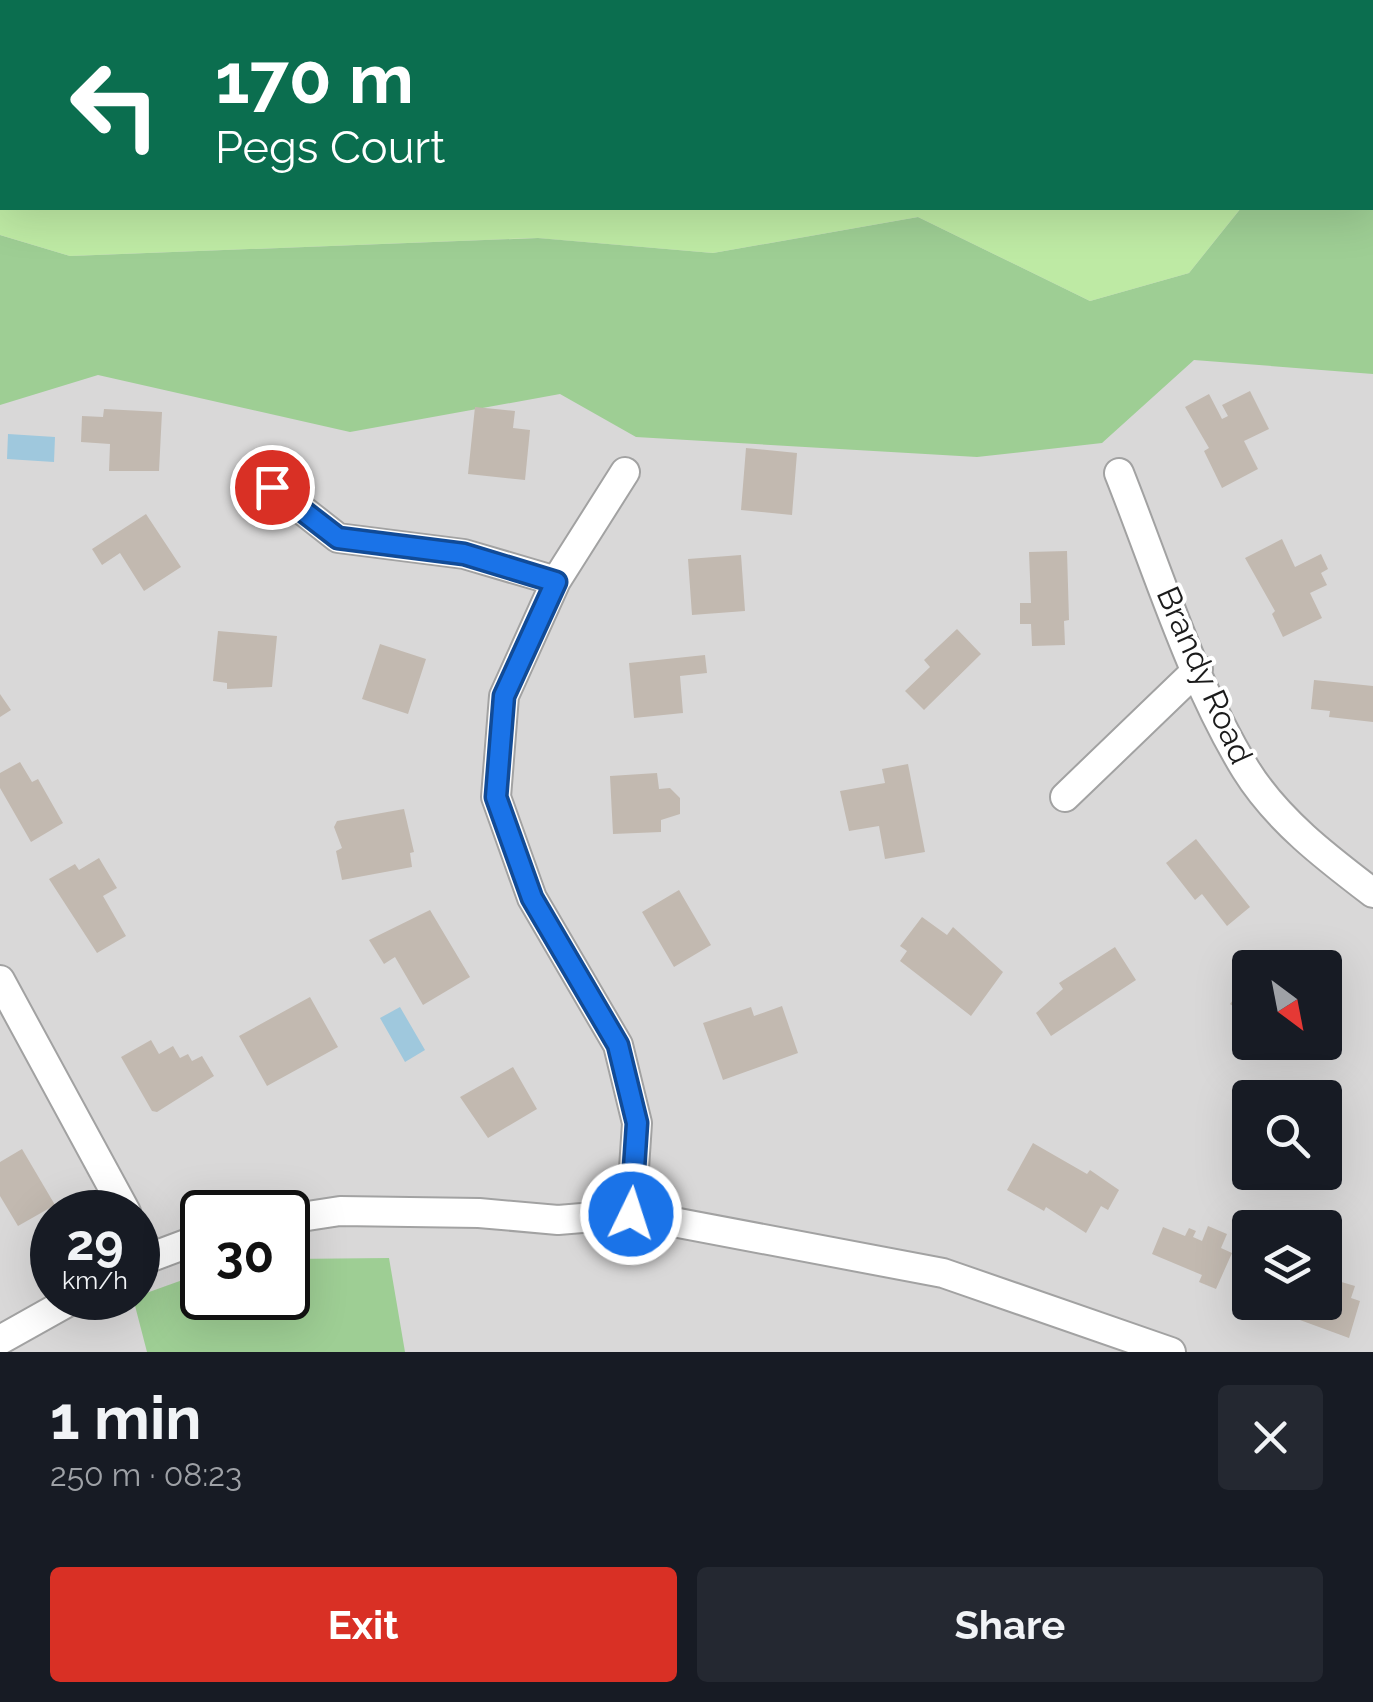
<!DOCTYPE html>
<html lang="en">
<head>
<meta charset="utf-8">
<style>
  body { margin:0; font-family:Raleway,sans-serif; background:#242831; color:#f1f3f6; height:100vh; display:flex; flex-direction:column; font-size:38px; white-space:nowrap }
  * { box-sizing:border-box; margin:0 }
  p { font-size:32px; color:#9ea1a6 }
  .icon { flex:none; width:55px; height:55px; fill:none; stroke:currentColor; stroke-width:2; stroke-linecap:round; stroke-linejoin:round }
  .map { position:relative; height:1352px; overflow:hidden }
  .side { display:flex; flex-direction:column; background:#171b24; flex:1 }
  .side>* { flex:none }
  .top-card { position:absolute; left:0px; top:0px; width:1375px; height:210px; box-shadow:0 10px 40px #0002; background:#0b6e4f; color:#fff; overflow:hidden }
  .needle { width:65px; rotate:148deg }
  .fabs { position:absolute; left:1232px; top:950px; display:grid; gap:20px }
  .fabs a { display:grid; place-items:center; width:110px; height:110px; border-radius:10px; background:#171b24; box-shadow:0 10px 40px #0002; font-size:50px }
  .speed { position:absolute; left:30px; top:1190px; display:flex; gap:20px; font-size:50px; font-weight:700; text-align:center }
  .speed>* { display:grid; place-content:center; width:130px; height:130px; border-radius:50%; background:#171b24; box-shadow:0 10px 40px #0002; line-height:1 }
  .speed small { font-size:25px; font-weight:400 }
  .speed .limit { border:5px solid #111; border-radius:15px; background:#fff; color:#111 }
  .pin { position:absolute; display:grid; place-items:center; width:85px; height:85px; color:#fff; margin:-42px; border:5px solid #fff; border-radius:50%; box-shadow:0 2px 10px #0007 }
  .me { position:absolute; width:110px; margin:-55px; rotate:4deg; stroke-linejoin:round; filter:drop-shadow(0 0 8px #0008) }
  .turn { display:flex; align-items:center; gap:35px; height:210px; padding:0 50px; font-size:45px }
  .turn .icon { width:130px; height:130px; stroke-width:2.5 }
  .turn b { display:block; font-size:70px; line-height:85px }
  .round { display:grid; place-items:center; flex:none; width:105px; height:105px; border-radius:10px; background:#242831 }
  .overview { display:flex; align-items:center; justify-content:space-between; height:170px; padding:0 50px }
  h1 { font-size:60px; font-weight:700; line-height:75px }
  .primary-button { display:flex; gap:20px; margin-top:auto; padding:20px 50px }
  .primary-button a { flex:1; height:115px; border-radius:10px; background:#d93025; color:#fff; font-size:40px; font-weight:700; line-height:115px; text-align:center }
  .primary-button a+a { background:#242831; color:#f1f3f6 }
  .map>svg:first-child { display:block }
  .residential { fill:#d9d8d8; fill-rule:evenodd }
  .grass { fill:#beeaa4 }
  .forest { fill:#9ece94 }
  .water { fill:#9fc8dd }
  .building { fill:#c2b9b0 }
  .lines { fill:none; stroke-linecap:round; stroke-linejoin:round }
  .street-casing { stroke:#a2a2a2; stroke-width:32 }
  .street { stroke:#fff; stroke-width:28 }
  .route-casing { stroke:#114b97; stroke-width:25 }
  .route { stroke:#1a73e8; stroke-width:18 }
  .labels { text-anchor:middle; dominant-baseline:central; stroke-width:8; stroke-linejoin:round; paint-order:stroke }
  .street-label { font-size:32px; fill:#1b1b1b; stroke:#fff }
</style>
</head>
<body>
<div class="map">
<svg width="1373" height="1352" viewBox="0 0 1373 1352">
  <rect width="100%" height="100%" fill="#edebe0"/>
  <path class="residential" d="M1373 311V1352H0V315ZM1250 968H1325V1042H1250ZM1250 1098H1325V1172H1250ZM52 1212H138V1298H52ZM202 1212H288V1298H202ZM1250 1228H1325V1302H1250Z"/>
  <path class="grass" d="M0 0 1225 2H2V208H1241L1189 273 1090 301 918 217 713 253 537 238 70 256 0 235Z"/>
  <path class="forest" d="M1222 0H1373V374L1194 360 1102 443 977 457 636 437 560 394 350 432 98 375 0 405V235L70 256 538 238 713 253 918 217 1090 301 1189 273 1241 208H1372V2Z
    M389 1258 405 1352H147L133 1298 138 1296 202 1273V1298H288V1259Z"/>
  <path class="water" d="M8 434 55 437 54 462 7 459Z
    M400 1007 425 1050 405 1062 380 1018Z"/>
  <path class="building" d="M1250 391 1269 429 1244 441 1258 469 1222 488 1204 451 1209 448 1185 407 1209 394 1222 419 1228 416 1222 405Z
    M475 407 515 411 513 428 530 430 525 480 468 474Z
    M104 409 162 412 159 471H109L110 444 81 442 82 416 103 417Z
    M746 448 797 453 792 515 741 510Z
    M146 514 181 567 144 591 120 553 102 565 92 549Z
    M1282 539 1295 567 1321 554 1328 569 1321 573 1327 585 1310 593 1322 618 1283 637 1272 614 1275 611 1245 558Z
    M1067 551 1069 620 1064 621 1065 645 1032 646 1031 624H1020V603H1031L1029 552Z
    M741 555 745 611 692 615 688 559Z
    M957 629 981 654 924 710 905 691 930 667 924 660Z
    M218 631 277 636 272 687 227 689V683L213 681Z
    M380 644 426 659 408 714 362 699Z
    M705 655 707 673 680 676 683 713 634 718 629 663Z
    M1314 680 1373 686V722L1329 717 1330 711 1311 709Z
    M0 694 11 710 0 717Z
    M20 762 32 782 38 779 63 823 31 842 0 788V773Z
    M908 764 925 852 885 859 879 826 849 831 840 791 885 783 882 769Z
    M657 773 659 789 670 788 680 798V814L661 820V832L613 834 610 776Z
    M404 809 414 852 410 853 412 867 342 880 336 851 342 848 334 827 337 821Z
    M1196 839 1250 907 1227 926 1202 894 1195 900 1166 863Z
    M99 858 117 888 103 896 126 936 97 953 49 879 75 864 79 870Z
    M679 890 711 945 674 967 642 912Z
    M430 910 470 977 423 1005 395 957 384 964 369 940Z
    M922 917 947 935 953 927 1003 972 971 1016 900 961 907 951 900 946Z
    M1115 947 1136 980 1051 1036 1036 1013 1063 989 1059 983Z
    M1250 977V1016L1249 1018 1230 1004Z
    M310 997 338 1047 267 1086 239 1036Z
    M782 1006 798 1053 723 1080 703 1023 751 1007 754 1016Z
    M1325 1008 1342 1020 1322 1047 1316 1042H1325Z
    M151 1040 159 1054 173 1046 180 1058 188 1054 192 1061 202 1056 214 1076 157 1112 152 1111 121 1057Z
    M513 1067 537 1109 488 1138 460 1097Z
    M1033 1143 1087 1174 1090 1170 1119 1190 1108 1210 1101 1206 1086 1233 1046 1207 1044 1211 1007 1190Z
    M22 1149 55 1205 18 1226 0 1196V1162Z
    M1278 1217 1305 1227V1228H1274Z
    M1208 1226 1227 1234 1221 1248 1232 1253 1216 1289 1199 1282 1202 1275 1152 1254 1163 1227 1185 1236 1189 1228 1196 1231 1193 1237 1202 1241Z
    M1328 1278 1355 1286 1351 1298 1360 1301 1349 1338 1270 1309 1272 1302H1325Z"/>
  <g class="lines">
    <defs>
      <path id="street" d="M625 472 556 581 504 696 496 797 532 898 618 1045 637 1123 631 1214
        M1119 473C1158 571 1191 680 1246 770 1277 820 1327 858 1373 893
        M273 487 338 538 464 554 556 581
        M1065 797 1198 669
        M0 980 126 1212
        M288 1219 340 1211 479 1213 558 1220 631 1214 943 1273 1171 1352
        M138 1233 149 1255
        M138 1262 202 1238
        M0 1340 75 1298"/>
    </defs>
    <use href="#street" class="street-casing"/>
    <use href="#street" class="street"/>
  </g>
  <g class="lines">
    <defs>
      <path id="route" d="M272 487 338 538 464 554 556 582 504 696 496 797 532 898 618 1045 637 1123 631 1214"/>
    </defs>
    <use href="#route" class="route-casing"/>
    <use href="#route" class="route"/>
  </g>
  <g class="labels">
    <g class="street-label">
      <text transform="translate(1205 675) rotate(66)">Brandy Road</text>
    </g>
  </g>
</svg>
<div class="fabs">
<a><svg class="needle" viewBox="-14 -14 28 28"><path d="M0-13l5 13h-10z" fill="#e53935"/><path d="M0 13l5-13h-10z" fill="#9ea1a6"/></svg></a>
<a><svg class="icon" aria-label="search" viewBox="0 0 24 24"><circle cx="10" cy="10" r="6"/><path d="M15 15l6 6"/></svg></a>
<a><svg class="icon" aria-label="layers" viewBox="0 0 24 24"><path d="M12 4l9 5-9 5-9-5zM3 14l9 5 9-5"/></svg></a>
</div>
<div class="speed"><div>29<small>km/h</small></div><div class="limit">30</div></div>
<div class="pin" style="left:272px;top:487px;background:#d93025"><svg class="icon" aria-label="arrive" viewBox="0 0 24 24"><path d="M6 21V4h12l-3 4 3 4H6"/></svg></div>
<svg class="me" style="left:631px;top:1214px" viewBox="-20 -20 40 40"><circle r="17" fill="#1a73e8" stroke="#fff" stroke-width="3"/><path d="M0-11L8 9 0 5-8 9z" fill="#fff"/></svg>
<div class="top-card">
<div class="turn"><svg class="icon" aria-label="left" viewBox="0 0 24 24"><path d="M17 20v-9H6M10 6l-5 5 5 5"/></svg><div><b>170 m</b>Pegs Court</div></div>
</div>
</div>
<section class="side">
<div class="overview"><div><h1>1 min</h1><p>250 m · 08:23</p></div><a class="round"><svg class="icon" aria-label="close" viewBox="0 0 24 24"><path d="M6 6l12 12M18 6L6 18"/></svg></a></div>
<div class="primary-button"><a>Exit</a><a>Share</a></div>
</section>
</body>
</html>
